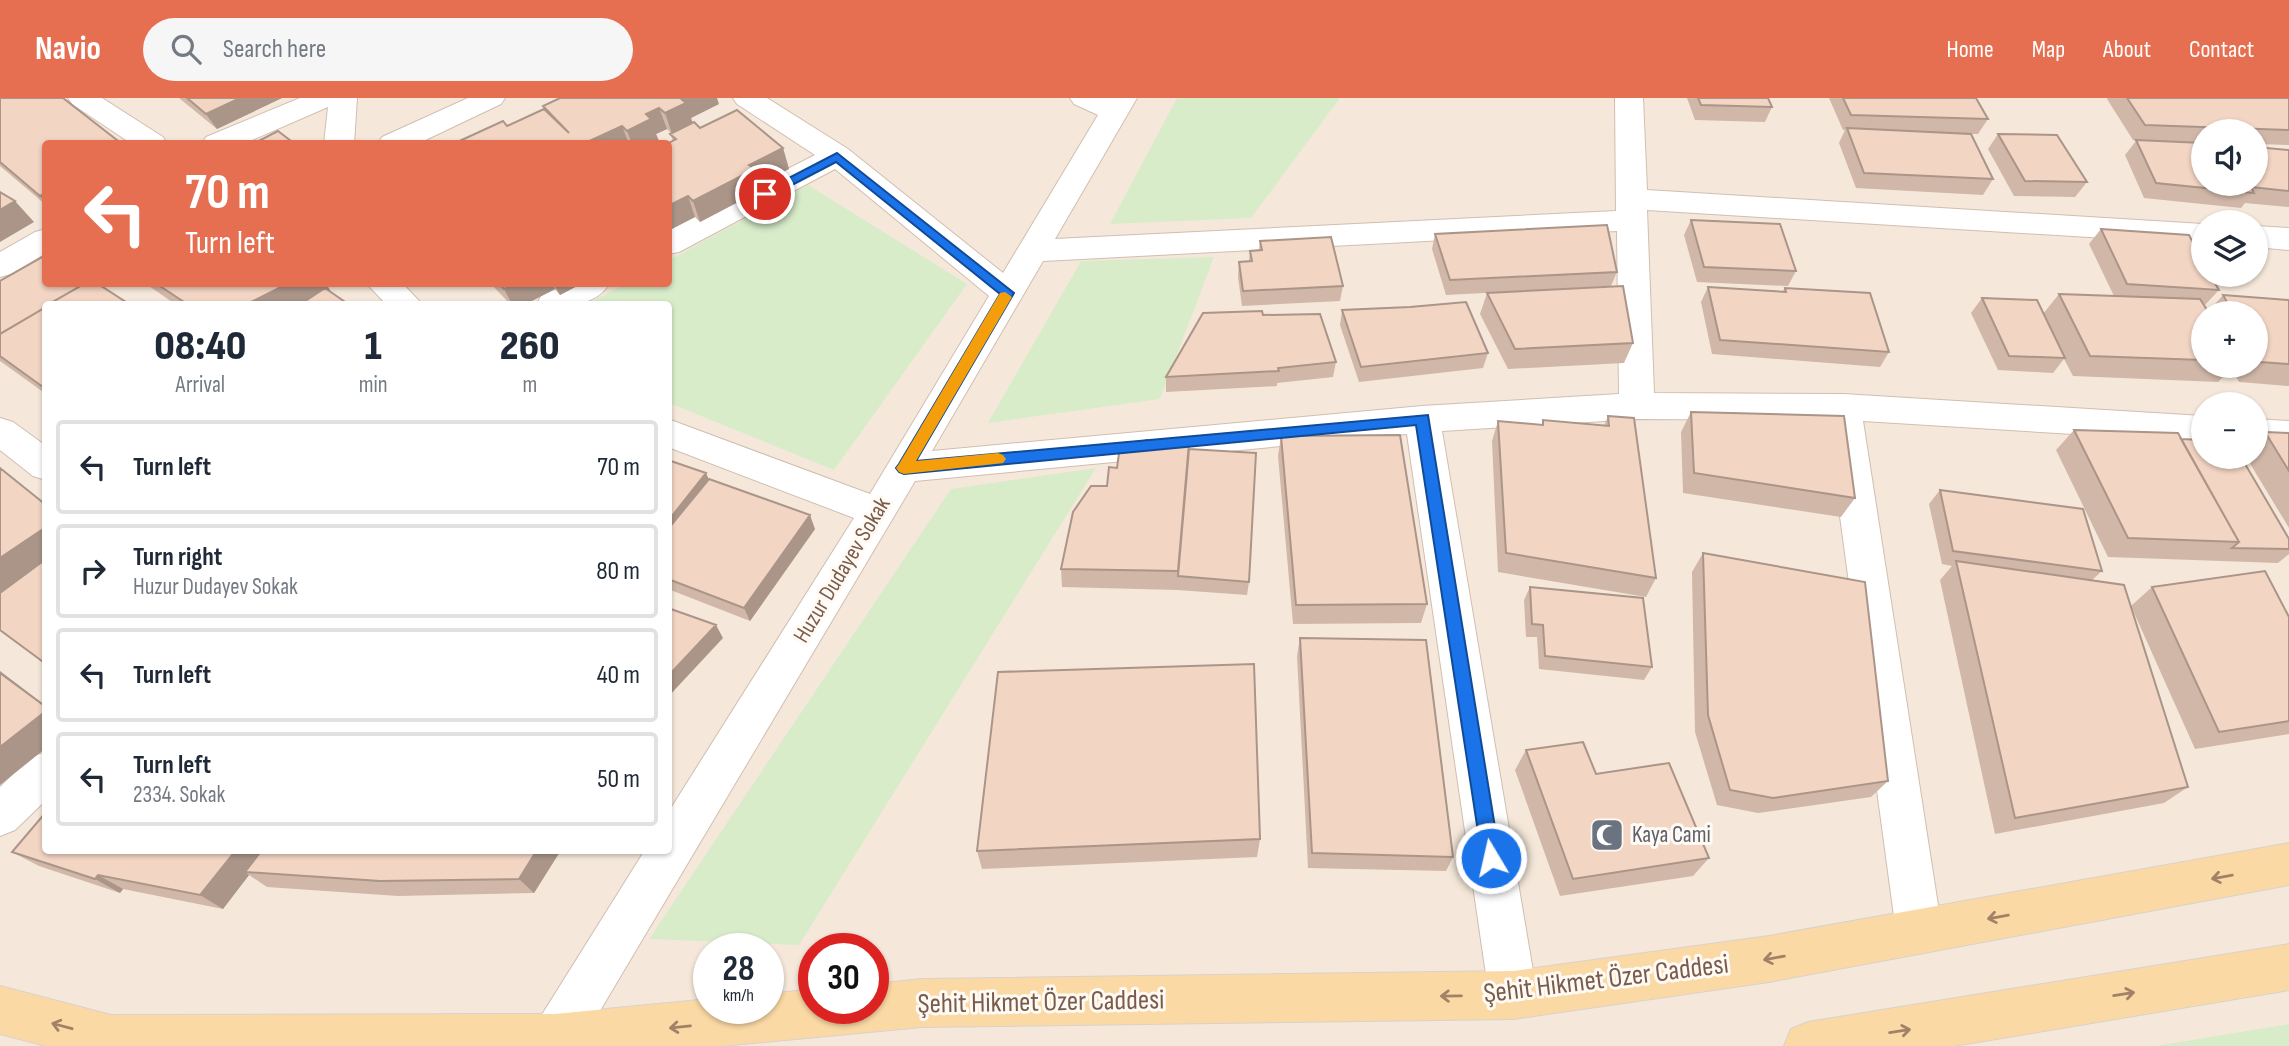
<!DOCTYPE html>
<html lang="en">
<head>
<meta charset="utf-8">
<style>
  body { margin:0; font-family:"Sofia Sans Condensed",sans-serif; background:#f6f6f7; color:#1f2937; height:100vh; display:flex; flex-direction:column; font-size:26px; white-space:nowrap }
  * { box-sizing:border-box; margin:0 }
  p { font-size:23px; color:#747a83 }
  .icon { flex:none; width:38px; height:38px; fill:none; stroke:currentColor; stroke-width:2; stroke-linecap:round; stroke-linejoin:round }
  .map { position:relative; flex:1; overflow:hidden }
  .panel { position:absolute; left:42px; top:203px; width:630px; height:553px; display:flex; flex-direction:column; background:#fff; border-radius:7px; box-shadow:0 2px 5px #0004 }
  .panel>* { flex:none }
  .guide { position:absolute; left:42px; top:42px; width:630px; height:147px; border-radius:7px; box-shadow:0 2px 5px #0004; background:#e76f51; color:#fff; overflow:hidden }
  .controls { position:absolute; left:2191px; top:21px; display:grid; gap:14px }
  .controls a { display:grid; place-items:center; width:77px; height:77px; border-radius:50%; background:#fff; box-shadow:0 2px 5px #0004; font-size:35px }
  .speed { position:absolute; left:693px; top:835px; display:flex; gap:14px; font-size:35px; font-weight:700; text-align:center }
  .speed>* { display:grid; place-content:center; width:91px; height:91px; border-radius:50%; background:#fff; box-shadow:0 2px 5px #0004; line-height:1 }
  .speed small { font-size:18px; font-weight:400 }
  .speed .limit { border:10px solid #d22; background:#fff; color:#111 }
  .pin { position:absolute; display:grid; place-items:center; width:60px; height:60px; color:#fff; margin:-30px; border:4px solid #fff; border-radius:50%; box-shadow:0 2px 7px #0007 }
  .me { position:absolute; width:77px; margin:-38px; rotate:351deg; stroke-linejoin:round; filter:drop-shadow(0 0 5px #0008) }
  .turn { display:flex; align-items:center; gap:24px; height:147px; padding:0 28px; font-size:32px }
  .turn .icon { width:91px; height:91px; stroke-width:2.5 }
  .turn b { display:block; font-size:49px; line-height:60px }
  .eta { display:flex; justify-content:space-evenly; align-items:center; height:119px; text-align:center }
  .eta b { font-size:42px; font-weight:800; line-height:49px }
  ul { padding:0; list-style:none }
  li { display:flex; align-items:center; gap:21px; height:94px; margin:0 14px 10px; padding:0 14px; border:4px solid #e0e1e3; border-radius:7px }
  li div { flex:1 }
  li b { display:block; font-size:26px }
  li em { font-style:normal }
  header { display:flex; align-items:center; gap:42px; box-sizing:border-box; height:98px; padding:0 35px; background:#e76f51; color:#fff }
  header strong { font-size:33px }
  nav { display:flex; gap:38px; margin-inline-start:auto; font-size:24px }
  .search { width:490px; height:63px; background:#f6f6f7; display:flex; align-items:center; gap:18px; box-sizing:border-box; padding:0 24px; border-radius:38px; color:#747a83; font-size:26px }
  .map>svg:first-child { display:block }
  .residential { fill:#f5e8da; fill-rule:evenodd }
  .green { fill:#d8ecc9 }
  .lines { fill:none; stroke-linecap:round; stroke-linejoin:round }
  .minor-casing { stroke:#d1beb0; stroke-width:2 }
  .primary-casing { stroke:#dad1cd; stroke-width:2 }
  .minor { fill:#fff; fill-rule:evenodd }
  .primary { fill:#fbd9a5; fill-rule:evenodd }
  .wall { fill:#d1b7a8; fill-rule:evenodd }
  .shaded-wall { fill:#aa9588 }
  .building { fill:#f3d5c3; stroke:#aa9588; stroke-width:2 }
  .oneway { stroke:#a18267 }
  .route { fill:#1a73e8; stroke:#114b97; stroke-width:2 }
  .slow { fill:#f59e0b }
  .labels { text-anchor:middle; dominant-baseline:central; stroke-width:6; stroke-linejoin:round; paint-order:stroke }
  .street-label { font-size:23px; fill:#7a5c4d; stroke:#fffaf3 }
  .worship-label { font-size:23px; fill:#5b616d; stroke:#fffaf3; text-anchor:start }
  .near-street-label { font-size:28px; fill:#7a5c4d; stroke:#fffaf3 }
</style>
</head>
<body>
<header>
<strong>Navio</strong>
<div class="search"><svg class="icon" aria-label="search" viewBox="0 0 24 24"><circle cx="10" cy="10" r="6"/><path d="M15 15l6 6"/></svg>Search here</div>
<nav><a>Home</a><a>Map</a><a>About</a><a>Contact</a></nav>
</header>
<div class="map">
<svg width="2289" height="948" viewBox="0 0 2289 948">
  <rect width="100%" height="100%" fill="#fdf6ec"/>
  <path class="residential" d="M0 0H2289V948H0ZM2203 33H2256V86H2203ZM46 46H668V186H46ZM2203 124H2256V177H2203ZM46 206H668V752H46ZM2203 215H2256V268H2203ZM2203 306H2256V359H2203ZM709 850H768V910H709ZM814 850H873V910H814Z"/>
  <path class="green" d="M1177 0H1340L1251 120 1110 126Z
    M808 87 967 186 834 372 669 305 668 206H587L626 186H668L669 162Z
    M1214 159 1160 301 988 325 1081 163Z
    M1096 370 799 847 649 841 951 391Z
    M2289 926V948H2156Z"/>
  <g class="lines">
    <defs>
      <path id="minor" d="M68 0H102L163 39 167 46H132L72 6Z
        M300 0H357L354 46H324L328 9 243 46H202L206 39Z
        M468 0H505L501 6 417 46H378L382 39Z
        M733 0H767L848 51 1003 175 1098 17 1074 6 1070 0H1137L1055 141 1616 113 1615 0H1643L1647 92 2203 126V146L1647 112 1654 295 1843 296 2203 318V344L1863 323 1942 833 1935 849 1919 856 1903 849 1896 833 1827 322 1637 321 1442 333 1537 897 1530 914 1513 921 1496 914 1489 897 1407 336 915 383 579 948H531V940L538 923 645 752H668V715L854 420 668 349V321L870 396 989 198 835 71 679 154 668 156V132L815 57 737 6ZM1617 133 1619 296 1422 308 932 353 1043 163Z
        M2256 128 2289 130V152L2256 149Z
        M46 131V155L11 176 0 179V154L35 134Z
        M367 186H403L422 206H386Z
        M566 186H609C594 211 562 206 537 206L541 198Z
        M0 320 13 324 46 348V382L33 378 0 352Z
        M2256 321 2289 323V349L2256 347Z
        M46 654V702L15 732 0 738V689L31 659Z"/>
      <path id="primary" d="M2289 745V787L1769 884 1513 921 922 929 722 948H46L0 936V888L111 917 555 916 709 901V910H768V896L814 891V910H873V886L922 881 1513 873 1769 838Z
        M2289 846V892L1954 948H1784L1791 931 1808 924Z"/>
    </defs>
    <use href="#minor" class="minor-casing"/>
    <use href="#primary" class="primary-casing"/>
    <use href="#minor" class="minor"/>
    <use href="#primary" class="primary"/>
  </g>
  <path class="wall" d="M0 0 46 46V107L0 68Z
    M179 0H282L217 31Z
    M1687 0H1768L1772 9 1765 24 1695 22Z
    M1829 0H1976L1988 21 1978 36H1971L1993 81 1983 97 1856 90 1839 45 1845 32H1843Z
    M2108 0H2289V47L2256 46V33H2203V45L2158 43 2289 52V109L2245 105 2241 110 2144 100 2125 57 2136 43 2133 42 2107 1Z
    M719 6 691 20 692 25 700 30 783 50 789 71 759 86 761 92 700 124 695 119 668 133V46L673 43 670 36 671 35 667 31 656 36 659 43H658L660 46H453L507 28 545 12 543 8Z
    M1998 36 2087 84 2075 99 2014 98 1988 51Z
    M1691 122 1796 173 1788 188 1697 184 1684 137Z
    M2101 131 2219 192 2205 207H2204L2208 214 2223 197 2289 202V288L2239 284 2232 270 2218 284 2073 278 2064 261 2053 275 1998 272 1971 215 1982 200 2043 216 2059 196 2114 198 2089 146ZM2203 215H2256V268H2203Z
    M1435 136 1617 174 1611 188 1446 197 1432 151Z
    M1260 143 1343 188 1340 203 1242 208 1238 179 1239 164 1249 163 1250 153 1259 152Z
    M0 183 46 206V296L0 263Z
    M146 186H326L330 192H328L348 206H175Z
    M491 186H581L560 197 555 191 526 206H510Z
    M1708 189 1782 194 1785 190 1889 254 1880 269 1712 256 1701 204Z
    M1487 195 1633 245 1624 265 1508 271 1480 216Z
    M1342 212 1488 255 1483 270 1359 284 1340 227Z
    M1263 217 1336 264 1333 279 1277 285V288L1166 294V279Z
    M1691 314 1855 400 1841 419 1683 395 1681 334Z
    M1608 318 1656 480 1646 499 1498 474 1492 343 1498 323 1542 327 1543 322 1604 328Z
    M2074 332 2181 341 2289 441V456L2278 465 2108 459 2056 352Z
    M2265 334 2289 335V430L2246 359H2256V342Z
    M1281 338 1427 506 1421 525 1293 526 1278 358Z
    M1189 351 1249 484 1247 497 1177 492 1062 489 1061 471 1117 370Z
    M668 362 815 431 750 523 668 491Z
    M1940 392 2102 473 2092 482 2188 689 2164 705 1995 736 1940 482 1952 468 1942 466 1929 406Z
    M1703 455 1888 683 1871 699 1758 715 1717 707 1695 634 1692 474Z
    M1530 489 1652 569 1644 582 1539 571 1537 539H1526L1524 502Z
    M2152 489 2289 519V636L2195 651 2131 508Z
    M1300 540 1453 759 1446 773 1308 770 1297 558Z
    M1526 652 1596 676 1709 760 1693 778 1560 798 1515 672Z
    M1260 741 1257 759 982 771 977 753Z
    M46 752H561L534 795 398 798 267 789 249 777 223 811 123 791 120 795 39 768 12 754Z"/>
  <path class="shaded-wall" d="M240 0H282L217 31 206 16Z
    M681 0H717L719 6 691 20 693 26 672 36 665 15Z
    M659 10 667 31 656 36 659 43 653 46H632L627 33 646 16Z
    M622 28 629 46H583Z
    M783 50 789 71 759 86 761 92 700 124 693 103 749 67Z
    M46 95V105L40 98Z
    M688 98 695 119 668 133V108Z
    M15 103 34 124 0 144V112Z
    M287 186H326L330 192 302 206H247Z
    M515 186H552L555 191 526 206H512L504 191Z
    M554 186H581L560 197Z
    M706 375 715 395 668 454V423Z
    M810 417 815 431 750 523 744 510Z
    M46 429V464L0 495V460Z
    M716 527 723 540 668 599V573Z
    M0 573 46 608V609L0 575Z
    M46 613V650L0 687V649Z
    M236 752H269L245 774 249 777 223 811 200 797Z
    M537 752H561L534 795 519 781Z
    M98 777 123 791 120 795 95 781Z"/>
  <path class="building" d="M0 0H63L122 46H46V95L40 98 0 64Z
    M187 0H240L206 16Z
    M560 0H681H680L686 5 665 15 659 10 646 16 651 21 627 33 622 28 583 46H453L503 23 507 28 544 11 569 35 543 8Z
    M1698 0H1768L1772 9 1701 7Z
    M1843 0H1976L1988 21 1851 17Z
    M2127 0H2289V32L2145 27Z
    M737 12 783 50 749 67 755 71 693 103 688 98 668 108V46H667L676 41 670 36 694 24 700 30Z
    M1847 30 1971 36 1993 81 1864 75Z
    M278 33 295 46H253Z
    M1998 36 2057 37 2087 84 2025 83Z
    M2136 42 2203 45V86H2256V49L2289 52V93L2251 89 2254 95 2156 85Z
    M0 94 15 103 0 112Z
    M1691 122 1780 126 1796 173 1704 169Z
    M1607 127 1617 174 1450 182 1435 136Z
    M2101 131 2189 137 2203 164V177H2210L2219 192 2127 186Z
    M1331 139 1343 188 1243 193 1239 164 1252 163 1250 153 1262 152 1260 143Z
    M46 157V186H84L49 206H46V209L0 236V183Z
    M84 186H98L129 206H49Z
    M157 186H287L247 206H187Z
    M499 186H515L504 191Z
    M1623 188 1633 245 1515 251 1487 195Z
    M1708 189 1786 194 1785 190 1870 195 1889 254 1720 242Z
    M325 190 348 206H301Z
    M2059 196 2200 201 2209 215H2203V262L2090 258Z
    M2223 197 2289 202V266L2260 264 2256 256V215H2233Z
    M1982 200 2037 202 2065 260 2009 258Z
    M1466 204 1488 255 1361 269 1342 212 1410 209Z
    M46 209V288L43 289 0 258V236Z
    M1262 213 1263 217 1320 216 1336 264 1278 270 1279 273 1166 279 1203 215Z
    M1691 314 1844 318 1855 400 1694 375Z
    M1608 318 1634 320 1656 480 1506 455 1498 323 1543 327V322L1609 328Z
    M2074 332 2178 335 2239 444 2128 440Z
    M2265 334 2289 335V373Z
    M1400 337 1427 506 1296 507 1281 338Z
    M2181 341 2203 342V359H2241L2289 441V451L2232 450 2239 444Z
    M1146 342 1189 345 1178 473 1061 471 1073 414 1091 388H1107L1109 369 1117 370 1120 348 1145 349Z
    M1189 351 1256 355 1249 484 1178 478Z
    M668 362 706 375 668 423Z
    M0 370 46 407V429L0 460Z
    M709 381 810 417 744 510 668 481V431Z
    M1940 392 2083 411 2102 473 1953 453Z
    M1703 455 1865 484 1888 683 1773 700 1730 692 1708 617Z
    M46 461V566L0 532V495Z
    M1956 463 2124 487 2188 689 2015 720Z
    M2265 473 2289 519V623L2219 634 2152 489Z
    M1530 489 1643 500 1652 569 1545 558 1543 527 1532 526Z
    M668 510 716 527 670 576 668 573Z
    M1300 540 1426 542 1453 759 1312 755Z
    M1254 566 1260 741 977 753 998 574Z
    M0 575 46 609V613L0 649Z
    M1583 644 1596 676 1669 665 1709 760 1573 781 1526 652Z
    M46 714V752H236L200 797 98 777 95 781 12 754Z
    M262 752H537L519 781 380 783 245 774Z"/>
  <defs><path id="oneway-shaft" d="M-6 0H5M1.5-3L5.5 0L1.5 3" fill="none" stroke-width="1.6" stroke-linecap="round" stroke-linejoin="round" transform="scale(1.75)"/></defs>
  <g class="oneway">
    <use href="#oneway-shaft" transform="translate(2222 779) rotate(170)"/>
    <use href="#oneway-shaft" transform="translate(1998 819) rotate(170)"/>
    <use href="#oneway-shaft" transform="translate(1774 860) rotate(170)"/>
    <use href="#oneway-shaft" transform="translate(2124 896) rotate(-9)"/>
    <use href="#oneway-shaft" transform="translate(1451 898) rotate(179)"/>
    <use href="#oneway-shaft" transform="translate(62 928) rotate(-165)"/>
    <use href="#oneway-shaft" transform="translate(680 929) rotate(174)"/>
    <use href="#oneway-shaft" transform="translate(1900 933) rotate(-9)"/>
  </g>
  <path class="route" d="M837 55 1014 195 916 363 1428 317 1500 760 1498 766 1491 769 1485 766 1482 760 1416 327 904 376 899 374 896 370 899 366 1000 196 836 64 769 99 765 100 758 96Z"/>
  <path class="slow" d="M1005 194 1012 199 916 363 998 355 1003 357 1006 361 1003 365 904 376 899 374 896 370 899 366 1000 195Z"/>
  <defs>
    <symbol id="mosque-square" viewBox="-11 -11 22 22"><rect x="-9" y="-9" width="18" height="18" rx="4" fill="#6b7280" stroke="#fffaf3"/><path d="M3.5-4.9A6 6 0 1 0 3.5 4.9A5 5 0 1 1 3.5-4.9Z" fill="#fff"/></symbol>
  </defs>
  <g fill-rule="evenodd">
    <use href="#mosque-square" x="1588" y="718" width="38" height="38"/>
  </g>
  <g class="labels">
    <g class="street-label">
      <text transform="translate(842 472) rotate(-59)">Huzur Dudayev Sokak</text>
    </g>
    <g class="worship-label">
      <text x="1632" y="737">Kaya Cami</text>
    </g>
    <g class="near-street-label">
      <text transform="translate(1606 881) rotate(-7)">Şehit Hikmet Özer Caddesi</text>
      <text transform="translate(1041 904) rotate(-1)">Şehit Hikmet Özer Caddesi</text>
    </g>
  </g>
</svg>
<div class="controls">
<a><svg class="icon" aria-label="sound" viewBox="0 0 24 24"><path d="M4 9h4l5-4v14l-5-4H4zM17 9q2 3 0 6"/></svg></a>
<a><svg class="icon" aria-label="layers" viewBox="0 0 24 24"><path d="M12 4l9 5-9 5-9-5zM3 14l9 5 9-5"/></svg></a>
<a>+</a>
<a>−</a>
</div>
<div class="speed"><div>28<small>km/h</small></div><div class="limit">30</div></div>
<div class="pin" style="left:765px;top:96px;background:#d93025"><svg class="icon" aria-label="arrive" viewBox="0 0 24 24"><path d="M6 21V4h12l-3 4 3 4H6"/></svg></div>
<svg class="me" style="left:1491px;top:760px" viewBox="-20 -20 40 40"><circle r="17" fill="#1a73e8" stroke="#fff" stroke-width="3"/><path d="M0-11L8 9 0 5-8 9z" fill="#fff"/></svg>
<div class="guide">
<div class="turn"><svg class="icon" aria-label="left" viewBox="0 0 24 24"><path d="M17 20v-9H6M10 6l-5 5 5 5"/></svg><div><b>70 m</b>Turn left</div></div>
</div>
<section class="panel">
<div class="eta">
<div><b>08:40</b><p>Arrival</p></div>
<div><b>1</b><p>min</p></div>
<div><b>260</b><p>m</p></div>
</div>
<ul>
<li><svg class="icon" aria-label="left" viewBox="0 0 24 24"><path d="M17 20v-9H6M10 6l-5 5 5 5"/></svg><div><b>Turn left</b></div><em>70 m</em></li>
<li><svg class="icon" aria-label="right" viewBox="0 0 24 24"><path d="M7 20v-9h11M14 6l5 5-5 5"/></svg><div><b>Turn right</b><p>Huzur Dudayev Sokak</p></div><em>80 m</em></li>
<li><svg class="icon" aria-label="left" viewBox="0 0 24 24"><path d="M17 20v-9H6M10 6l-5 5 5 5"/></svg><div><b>Turn left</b></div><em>40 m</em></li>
<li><svg class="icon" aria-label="left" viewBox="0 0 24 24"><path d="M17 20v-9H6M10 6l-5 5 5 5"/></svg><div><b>Turn left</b><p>2334. Sokak</p></div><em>50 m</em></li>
</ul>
</section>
</div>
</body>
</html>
